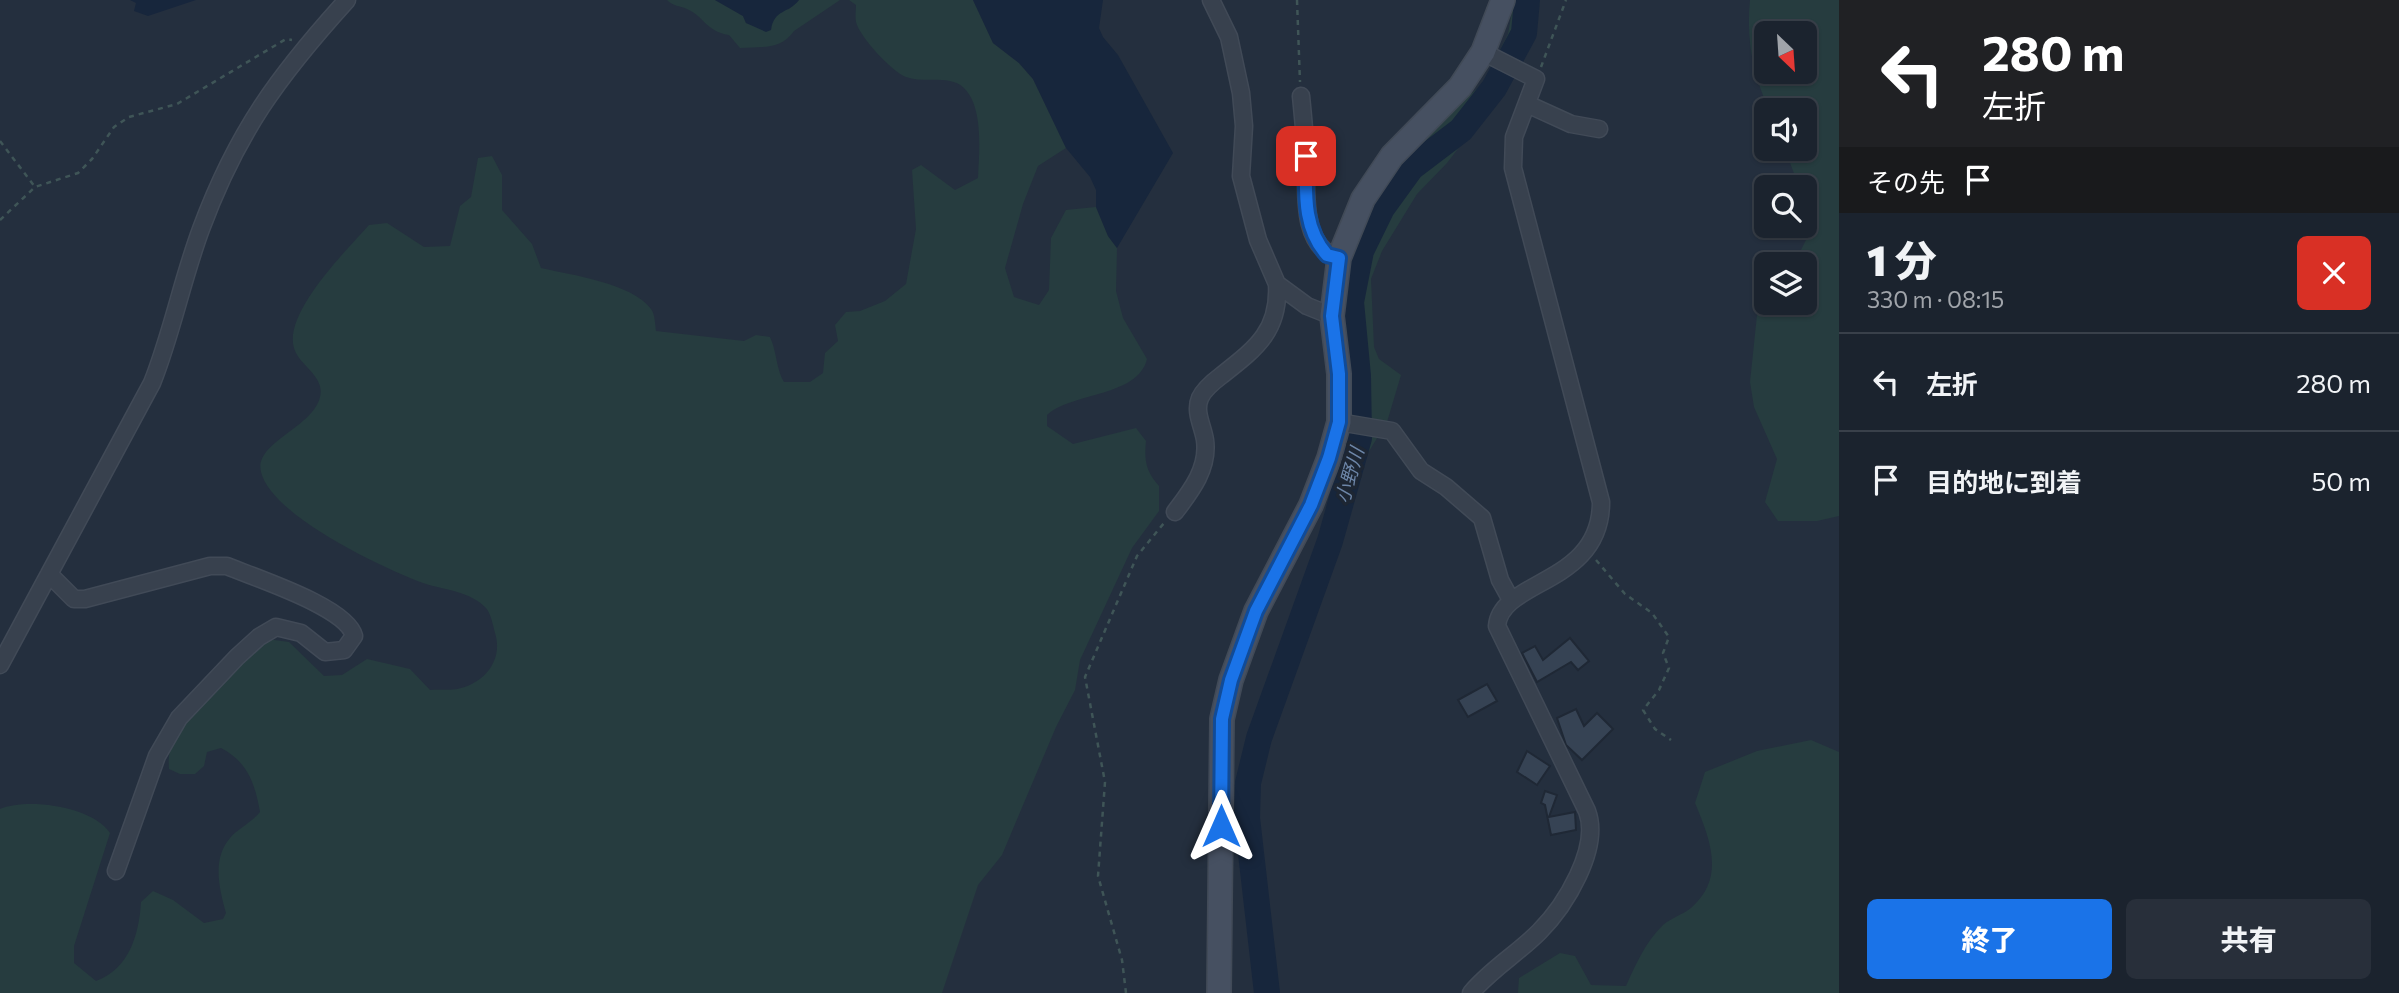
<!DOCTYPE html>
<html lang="ja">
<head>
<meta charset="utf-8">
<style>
  body { margin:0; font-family:Commissioner,"Noto Sans JP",sans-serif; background:#282f3a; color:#f1f3f6; height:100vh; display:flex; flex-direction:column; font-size:26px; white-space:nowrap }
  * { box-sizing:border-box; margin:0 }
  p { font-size:23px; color:#a0a4aa }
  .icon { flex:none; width:38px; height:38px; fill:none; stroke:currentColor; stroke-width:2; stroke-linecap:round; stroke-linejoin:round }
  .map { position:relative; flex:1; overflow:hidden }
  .panel { display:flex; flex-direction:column; background:#1b232e; width:560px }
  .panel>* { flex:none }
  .hud { background:#202124; color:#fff; overflow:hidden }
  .needle { width:46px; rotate:155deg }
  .controls { position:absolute; left:1754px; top:21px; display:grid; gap:14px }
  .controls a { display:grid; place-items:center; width:63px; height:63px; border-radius:10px; background:#1b232e; box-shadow:0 2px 5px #0004,0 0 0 2px #39404a; font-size:35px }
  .pin { position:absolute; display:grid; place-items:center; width:60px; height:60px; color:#fff; margin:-30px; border-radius:14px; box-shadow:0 4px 10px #0006 }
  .me { position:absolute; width:77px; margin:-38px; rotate:0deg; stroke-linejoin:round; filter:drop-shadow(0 0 5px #0008) }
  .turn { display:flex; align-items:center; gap:24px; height:147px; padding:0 28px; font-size:32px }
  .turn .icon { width:91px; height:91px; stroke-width:2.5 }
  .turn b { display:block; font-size:49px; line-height:60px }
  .then { display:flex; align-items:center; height:66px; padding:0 28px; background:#0003; gap:14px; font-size:26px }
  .round { display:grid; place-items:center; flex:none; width:74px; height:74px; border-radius:10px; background:#282f3a }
  .headline { display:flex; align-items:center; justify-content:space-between; height:119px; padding:0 28px }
  h1 { font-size:42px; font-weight:800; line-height:52px }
  .button { display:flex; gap:14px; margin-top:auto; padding:14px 28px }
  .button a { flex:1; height:80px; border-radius:10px; background:#1a73e8; color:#fff; font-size:28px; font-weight:800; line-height:80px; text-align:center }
  .button a+a { background:#282f3a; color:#f1f3f6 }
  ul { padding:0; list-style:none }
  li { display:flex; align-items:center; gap:21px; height:98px; padding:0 28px; border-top:2px solid #39404a }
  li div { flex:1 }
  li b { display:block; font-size:26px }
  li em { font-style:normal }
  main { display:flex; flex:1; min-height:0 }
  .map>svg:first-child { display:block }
  .green { fill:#263c3f; fill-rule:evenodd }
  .water { fill:#17263c }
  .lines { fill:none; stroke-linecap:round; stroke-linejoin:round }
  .river { stroke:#17263c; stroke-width:26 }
  .building { fill:#364354; stroke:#1f2835; stroke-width:2 }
  .minor-casing { stroke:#414a57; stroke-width:19 }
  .secondary-casing { stroke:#414a57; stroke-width:26 }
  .path { stroke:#3f5557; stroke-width:2.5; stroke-dasharray:5 5; stroke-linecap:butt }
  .minor { stroke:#38414e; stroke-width:16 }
  .secondary { stroke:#465061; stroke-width:23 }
  .route-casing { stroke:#114b97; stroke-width:18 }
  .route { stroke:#1a73e8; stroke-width:12 }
  .labels { text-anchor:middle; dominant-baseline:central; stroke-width:7; stroke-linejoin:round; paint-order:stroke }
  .water-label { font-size:19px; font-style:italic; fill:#6d86a8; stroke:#1d2633 }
</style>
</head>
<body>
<main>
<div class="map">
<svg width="1839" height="993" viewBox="0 0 1839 993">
  <rect width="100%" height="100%" fill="#242f3e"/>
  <path class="green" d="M667 0H715L743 16 746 23 771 30 772 19 779 11 789 9 799 0H840L794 31C780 51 760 46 740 48L729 35C705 31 704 16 687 9 679 5 674 7 667 0Z
    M849 0H973L993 43 1019 63 1033 79 1066 148 1038 166 1023 204 1005 268 1014 297 1039 305 1049 290 1051 238 1066 210 1096 207 1108 236 1117 248 1116 291 1123 318 1147 359C1138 397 1072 392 1047 415V426L1073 444 1136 428 1146 441C1144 461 1146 471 1159 486V511L1132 548 1080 660 1075 690 1056 727 1002 855 978 885 942 993H0V809C28 797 94 807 110 833L74 946V963L96 981C129 969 139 935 141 902L153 891 173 900 204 923 223 919 226 913C219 888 212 859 230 838 239 828 251 823 260 812 255 784 248 762 221 748L207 752 204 766 195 774H180L169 769C164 718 232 670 267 639L289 642 324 676 342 675 367 659 410 669 430 690C439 689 452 691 461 688 487 681 503 658 495 633 493 625 491 614 486 608 470 591 444 590 423 583 382 568 271 515 261 472 254 442 313 428 320 397 325 378 303 367 296 353 277 318 348 249 369 225L387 223 424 247 450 246 460 206 471 197 478 158 492 156 502 175V210L532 244 541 268C571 275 632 283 651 309 655 314 655 324 656 331L744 341 756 335 770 337C777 352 776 369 784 382H810L823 373 825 353 838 341 835 325 846 312 860 311 885 301 906 284 916 229 912 170 921 165 955 190 978 178C979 152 984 108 964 88 949 74 925 84 906 77 892 72 859 36 856 22 855 17 856 10 856 5Z
    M1514 0H1540L1534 39 1512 79 1447 163 1417 194 1382 251 1371 279 1374 347 1379 359 1401 375 1387 422 1344 492 1346 432 1343 305 1346 275 1354 247 1378 194 1396 168 1415 145 1483 83 1508 34Z
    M1750 0H1839V516L1817 521H1778L1765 502 1777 459 1754 407 1750 382 1759 296 1766 290V303H1804V264H1794L1808 236 1804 187H1799L1785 149H1804V110H1769C1753 73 1746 41 1750 0ZM1804 33V72H1766V33Z
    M1811 740 1839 752V993H1518L1519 978 1560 953 1575 956 1591 985 1626 986C1635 966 1646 941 1663 925 1671 918 1682 915 1691 908 1726 878 1710 839 1695 803L1705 772 1757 751Z"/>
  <path class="water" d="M130 0H196L148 16 134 11 136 3Z
    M715 0H799C788 14 774 9 771 30L766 32 746 23 743 16Z
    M973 0H1103L1099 28 1103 37 1118 55 1173 153 1117 248 1108 236 1096 207V190L1090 177 1066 148 1033 79 1019 63 993 43Z"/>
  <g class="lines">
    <path class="river" d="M1267 993 1247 818 1248 783 1259 738 1330 541 1359 438 1358 376 1351 302 1361 251 1382 208 1411 168 1461 130 1494 88 1524 33 1527 0"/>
  </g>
  <path class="building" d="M1570 638 1589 661 1578 670 1571 662 1537 682 1522 653 1535 646 1543 660Z
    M1487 684 1497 701 1468 717 1458 700Z
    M1576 709 1584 726 1597 713 1613 729 1582 760 1566 745 1557 718Z
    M1527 751 1550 766 1537 785 1517 772Z
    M1545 791 1557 795 1549 817 1575 812 1576 830 1551 835 1545 805 1541 803Z"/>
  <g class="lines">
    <defs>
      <path id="minor" d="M1211 0 1229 37 1241 93 1244 126 1241 176 1258 240 1277 284 1307 306 1332 316
        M1301 96C1303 116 1305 136 1306 156 1307 188 1299 247 1339 258
        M1527 104 1571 124 1599 129
        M1339 422 1392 431 1421 471 1446 487 1482 518 1500 580 1511 600
        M1175 512C1191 491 1209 468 1205 440 1203 426 1194 412 1200 398 1204 389 1214 381 1222 375 1255 349 1280 331 1277 284
        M49 574 74 599H85L210 566H227C255 578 347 607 354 636L344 650 325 652 301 633 276 627 259 637 237 657 179 718 157 756 116 871
        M0 665 152 383C172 333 182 280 201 229 237 132 278 76 347 0
        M1471 993C1491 969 1517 954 1539 932 1565 906 1601 848 1587 811L1497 626C1501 579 1601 585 1601 502L1513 168 1514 137 1536 79 1483 52"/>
      <path id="secondary" d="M1219 993 1222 719 1231 680 1256 611 1311 505 1329 458 1339 422V374L1332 316 1339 258 1363 199 1392 156 1460 87 1483 52 1503 0"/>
    </defs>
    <use href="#minor" class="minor-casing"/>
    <use href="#secondary" class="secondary-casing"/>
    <path class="path" d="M1297 0 1300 82
      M1541 67 1566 0
      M0 141 35 187
      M0 220 35 187 78 173 92 159 114 127 129 117 177 104 286 39 292 40
      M1596 560 1625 594 1652 613 1669 637 1663 653 1669 668 1659 690 1643 710 1655 729 1671 740
      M1126 993 1122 960 1098 876 1105 782 1085 677 1137 556 1164 523"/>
    <use href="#minor" class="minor"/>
    <use href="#secondary" class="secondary"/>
  </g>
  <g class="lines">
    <defs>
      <path id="route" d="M1221 826 1222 719 1231 680 1256 611 1311 505 1329 458 1339 422V374L1332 316 1339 258 1327 255C1302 227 1306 190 1306 156"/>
    </defs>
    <use href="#route" class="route-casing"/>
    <use href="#route" class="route"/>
  </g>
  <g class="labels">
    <g class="water-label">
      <text transform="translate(1349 475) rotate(-74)">小野川</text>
    </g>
  </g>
</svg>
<div class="controls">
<a><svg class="needle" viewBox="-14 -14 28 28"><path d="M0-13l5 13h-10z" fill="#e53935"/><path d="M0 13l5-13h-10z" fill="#a0a4aa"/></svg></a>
<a><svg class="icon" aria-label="sound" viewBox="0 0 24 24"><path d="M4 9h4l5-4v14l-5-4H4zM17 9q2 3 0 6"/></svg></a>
<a><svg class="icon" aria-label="search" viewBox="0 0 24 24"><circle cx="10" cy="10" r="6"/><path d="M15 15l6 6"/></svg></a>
<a><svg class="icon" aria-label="layers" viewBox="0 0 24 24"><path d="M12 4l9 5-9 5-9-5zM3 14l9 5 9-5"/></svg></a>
</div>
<div class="pin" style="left:1306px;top:156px;background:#d93025"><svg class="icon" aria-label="arrive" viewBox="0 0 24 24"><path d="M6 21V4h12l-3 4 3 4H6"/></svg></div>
<svg class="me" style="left:1221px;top:826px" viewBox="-20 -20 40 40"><path d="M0-17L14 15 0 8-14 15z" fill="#1a73e8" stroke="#fff" stroke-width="4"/></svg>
</div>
<section class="panel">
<div class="hud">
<div class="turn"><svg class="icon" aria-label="left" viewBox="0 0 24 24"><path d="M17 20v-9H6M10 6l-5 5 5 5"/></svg><div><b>280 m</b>左折</div></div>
<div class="then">その先<svg class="icon" aria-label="arrive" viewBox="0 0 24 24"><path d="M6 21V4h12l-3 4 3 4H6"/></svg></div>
</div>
<div class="headline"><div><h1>1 分</h1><p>330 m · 08:15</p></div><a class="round" style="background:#d93025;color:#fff"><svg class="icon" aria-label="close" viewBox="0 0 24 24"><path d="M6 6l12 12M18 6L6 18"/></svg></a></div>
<ul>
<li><svg class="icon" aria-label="left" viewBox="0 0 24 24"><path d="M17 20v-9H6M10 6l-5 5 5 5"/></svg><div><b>左折</b></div><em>280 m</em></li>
<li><svg class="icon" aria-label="arrive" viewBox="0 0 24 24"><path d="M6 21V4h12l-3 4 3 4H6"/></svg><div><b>目的地に到着</b></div><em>50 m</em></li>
</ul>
<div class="button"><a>終了</a><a>共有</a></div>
</section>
</main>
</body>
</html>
